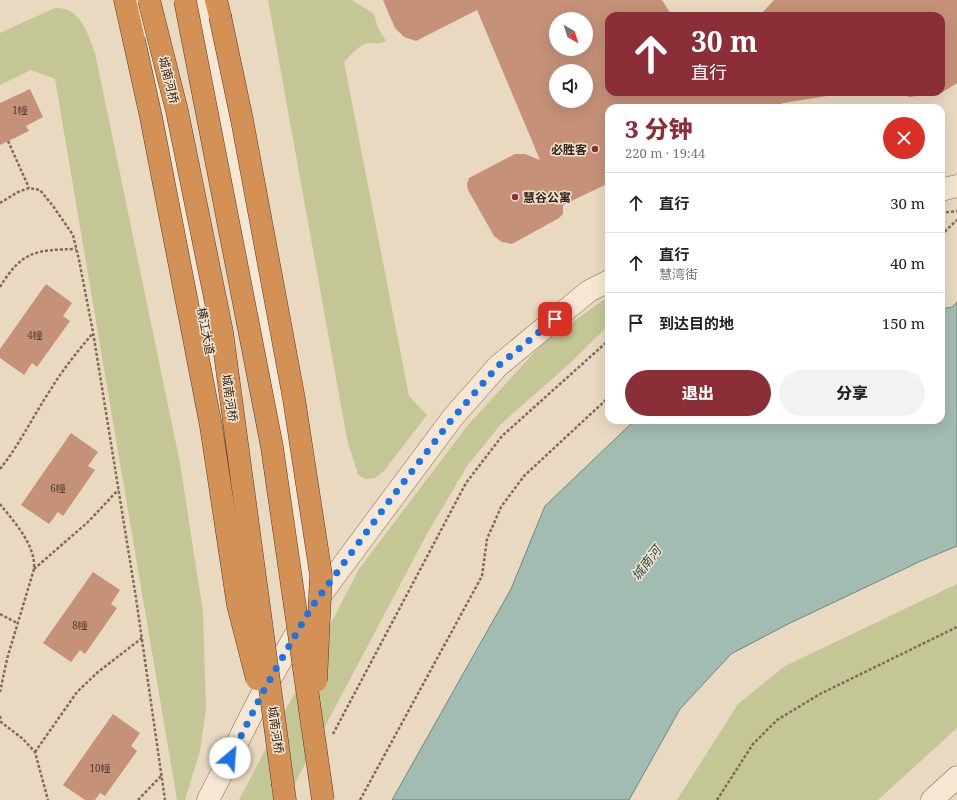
<!DOCTYPE html>
<html lang="zh">
<head>
<meta charset="utf-8">
<style>
  body { margin:0; font-family:"Noto Serif","Noto Sans SC",serif; background:#f2f2f2; color:#222; height:100vh; display:flex; flex-direction:column; font-size:15px; white-space:nowrap }
  * { box-sizing:border-box; margin:0 }
  p { font-size:13px; color:#767676 }
  .icon { flex:none; width:22px; height:22px; fill:none; stroke:currentColor; stroke-width:2; stroke-linecap:round; stroke-linejoin:round }
  .map { position:relative; flex:1; overflow:hidden }
  .side { position:absolute; left:605px; top:104px; width:340px; height:320px; display:flex; flex-direction:column; background:#fff; border-radius:12px; box-shadow:0 4px 16px #0002 }
  .side>* { flex:none }
  .top-card { position:absolute; left:605px; top:12px; width:340px; height:84px; border-radius:12px; box-shadow:0 4px 16px #0002; background:#8b2e38; color:#fff; overflow:hidden }
  .needle { width:26px; rotate:141deg }
  .buttons { position:absolute; left:549px; top:12px; display:grid; gap:8px }
  .buttons a { display:grid; place-items:center; width:44px; height:44px; border-radius:50%; background:#fff; box-shadow:0 4px 16px #0002; font-size:20px }
  .pin { position:absolute; display:grid; place-items:center; width:34px; height:34px; color:#fff; margin:-17px; border-radius:8px; box-shadow:0 2px 6px #0006 }
  .me { position:absolute; width:44px; margin:-22px; rotate:27deg; stroke-linejoin:round; filter:drop-shadow(0 0 3px #0008) }
  .turn { display:flex; align-items:center; gap:14px; height:84px; padding:0 20px; font-size:18px }
  .turn .icon { width:52px; height:52px; stroke-width:2.5 }
  .turn b { display:block; font-size:28px; line-height:34px }
  .round { display:grid; place-items:center; flex:none; width:42px; height:42px; border-radius:21px; background:#f2f2f2 }
  .summary { display:flex; align-items:center; justify-content:space-between; height:68px; padding:0 20px }
  h1 { font-size:24px; font-weight:800; line-height:30px; color:#8b2e38 }
  .action { display:flex; gap:8px; margin-top:auto; padding:8px 20px }
  .action a { flex:1; height:46px; border-radius:24px; background:#8b2e38; color:#fff; font-size:16px; font-weight:800; line-height:46px; text-align:center }
  .action a+a { background:#f2f2f2; color:#222 }
  ul { padding:0; list-style:none }
  li { display:flex; align-items:center; gap:12px; height:60px; padding:0 20px; border-top:1px solid #e0e0e0 }
  li div { flex:1 }
  li b { display:block; font-size:15px }
  li em { font-style:normal }
  .map>svg:first-child { display:block }
  .green { fill:#c5c695 }
  .water { fill:#a2bcb2; stroke:#6b897e }
  .building { fill:#c59178; fill-rule:evenodd }
  .lines { fill:none; stroke-linecap:round; stroke-linejoin:round }
  .minor-casing { stroke:#816b59; stroke-width:23 }
  .highway-casing { stroke:#4f3a2e; stroke-width:23 }
  .path { stroke:#816b59; stroke-width:2.5; stroke-dasharray:3 2; stroke-linecap:butt }
  .minor { stroke:#f5e7d2; stroke-width:22 }
  .highway { stroke:#d49156; stroke-width:22 }
  .highway-bridge-casing { stroke:#4f3a2e; stroke-width:23; stroke-linecap:butt }
  .highway-bridge { stroke:#d49156; stroke-width:22 }
  .route { stroke:#1a73e8; stroke-width:7; stroke-dasharray:0 12.6 }
  .poi-dot { fill:#8b2e38; stroke:#f2e4cf; stroke-width:1.5 }
  .labels { text-anchor:middle; dominant-baseline:central; stroke-width:3; stroke-linejoin:round; paint-order:stroke }
  .number-label { font-size:10px; fill:#574034 }
  .street-label { font-size:12px; fill:#32251d; stroke:#f2e4cf }
  .poi-label { font-size:12px; font-weight:bold; fill:#32251d; stroke:#f2e4cf; text-anchor:end }
  .water-label { font-size:13px; font-style:italic; fill:#2d504b; stroke:#f2e4cf }
</style>
</head>
<body>
<div class="map">
<svg width="957" height="800" viewBox="0 0 957 800">
  <rect width="100%" height="100%" fill="#e9d9c0"/>
  <path class="green" d="M268 0H352L374 14 378 28 386 41C376 45 379 43 370 43 360 43 351 55 344 62L409 396 427 415 384 471 375 478 365 479 358 475 347 439Z
    M55 8C58 8 62 8 65 9 83 14 89 38 95 53L180 463 203 612 206 709 200 751 185 800H177L55 79 31 70 0 85V33Z
    M609 296V325L567 366 501 424 467 466 427 534 286 800H239L359 569 468 425 541 345Z
    M957 584V728L878 800H677L738 704 785 666Z"/>
  <path class="water" d="M957 302V546L921 561 788 624 731 654 680 709 629 800H392L511 589 545 506 635 420H941V309L952 307Z"/>
  <path class="building" d="M383 0H662L672 16H609V92L846 93 783 103 774 108H609V183L563 205V214L559 218 512 244 502 242 494 236 468 190 467 184 469 178 515 154H525L540 160 477 10 416 41 404 37 395 28ZM556 19H586V49H556ZM556 71H586V101H556Z
    M774 0H957V83L941 93V16H757L762 13Z
    M30 89 43 117 26 126 29 131 0 145V103Z
    M899 92H940V93L909 97Z
    M46 284 72 303 63 316 70 321 37 367 32 363 24 375 0 358V349Z
    M71 433 98 452 88 466 95 470 63 516 58 512 49 524 21 505Z
    M93 572 120 590 111 604 117 608 85 654 80 650 71 662 43 643Z
    M113 714 140 733 131 746 137 751 105 796 100 793 95 800H85L63 785Z"/>
  <g class="lines">
    <defs>
      <path id="minor" d="M137 0 146 34C176 180 208 326 229 474
        M201 0 275 369 311 608
        M941 190 957 186
        M208 800 265 688 311 608 453 417 498 366 589 291 609 281
        M932 800 957 777"/>
      <path id="highway" d="M125 0 134 40
        M216 0 220 16
        M283 785 285 800"/>
    </defs>
    <use href="#minor" class="minor-casing"/>
    <use href="#highway" class="highway-casing"/>
    <path class="path" d="M8 141 29 188
      M0 203 18 192 29 188 40 190 53 206 73 235 79 260 93 332 136 598 165 800
      M941 213 957 211
      M941 235 957 220
      M0 287C22 251 35 250 76 249
      M0 469C20 444 33 416 51 389 63 369 78 351 93 333
      M0 504C14 522 36 545 34 569L7 659 0 692
      M34 569 88 522 118 490
      M0 614 17 623
      M0 716 1 722 23 739 35 752 48 800
      M333 734 466 483 502 436 609 340
      M35 752 77 692 98 672 142 638
      M138 800 161 776
      M360 800 482 576 487 539 501 507 524 476 609 397
      M717 800 753 744 777 720 820 694 957 627"/>
    <use href="#minor" class="minor"/>
    <use href="#highway" class="highway"/>
    <defs>
      <path id="highway-bridge" d="M149 0 177 111 222 332 283 785
        M185 0 272 447 323 800
        M220 16 242 120 294 399 321 575 316 681
        M134 40 151 117 211 426 238 605 257 679"/>
    </defs>
    <use href="#highway-bridge" class="highway-bridge-casing"/>
    <use href="#highway-bridge" class="highway-bridge"/>
  </g>
  <g class="lines">
    <path class="route" d="M230 758 265 688 311 608 390 500 453 418 498 366 555 319"/>
  </g>
  <g class="poi-dot">
    <circle cx="595" cy="149" r="4"/>
    <circle cx="515" cy="197" r="4"/>
  </g>
  <g class="labels">
    <g class="number-label">
      <text x="20" y="110">1幢</text>
      <text x="35" y="335">4幢</text>
      <text x="58" y="488">6幢</text>
      <text x="80" y="625">8幢</text>
      <text x="100" y="768">10幢</text>
    </g>
    <g class="street-label">
      <text transform="translate(169 80) rotate(76)">城南河桥</text>
      <text transform="translate(206 331) rotate(79)">横江大道</text>
      <text transform="translate(230 398) rotate(82)">城南河桥</text>
      <text transform="translate(276 730) rotate(82)">城南河桥</text>
    </g>
    <g class="poi-label">
      <text x="587" y="149">必胜客</text>
      <text x="523" y="197" text-anchor="start">慧谷公寓</text>
    </g>
    <g class="water-label">
      <text transform="translate(646 563) rotate(-53)">城南河</text>
    </g>
  </g>
</svg>
<div class="buttons">
<a><svg class="needle" viewBox="-14 -14 28 28"><path d="M0-13l5 13h-10z" fill="#e53935"/><path d="M0 13l5-13h-10z" fill="#767676"/></svg></a>
<a><svg class="icon" aria-label="sound" viewBox="0 0 24 24"><path d="M4 9h4l5-4v14l-5-4H4zM17 9q2 3 0 6"/></svg></a>
</div>
<div class="pin" style="left:555px;top:319px;background:#d93025"><svg class="icon" aria-label="arrive" viewBox="0 0 24 24"><path d="M6 21V4h12l-3 4 3 4H6"/></svg></div>
<svg class="me" style="left:230px;top:758px" viewBox="-20 -20 40 40"><circle r="19" fill="#fff"/><path d="M0-13L10 11 0 6-10 11z" fill="#1a73e8"/></svg>
<div class="top-card">
<div class="turn"><svg class="icon" aria-label="ahead" viewBox="0 0 24 24"><path d="M12 20V5M6 11l6-6 6 6"/></svg><div><b>30 m</b>直行</div></div>
</div>
<section class="side">
<div class="summary"><div><h1>3 分钟</h1><p>220 m · 19:44</p></div><a class="round" style="background:#d93025;color:#fff"><svg class="icon" aria-label="close" viewBox="0 0 24 24"><path d="M6 6l12 12M18 6L6 18"/></svg></a></div>
<ul>
<li><svg class="icon" aria-label="ahead" viewBox="0 0 24 24"><path d="M12 20V5M6 11l6-6 6 6"/></svg><div><b>直行</b></div><em>30 m</em></li>
<li><svg class="icon" aria-label="ahead" viewBox="0 0 24 24"><path d="M12 20V5M6 11l6-6 6 6"/></svg><div><b>直行</b><p>慧湾街</p></div><em>40 m</em></li>
<li><svg class="icon" aria-label="arrive" viewBox="0 0 24 24"><path d="M6 21V4h12l-3 4 3 4H6"/></svg><div><b>到达目的地</b></div><em>150 m</em></li>
</ul>
<div class="action"><a>退出</a><a>分享</a></div>
</section>
</div>
</body>
</html>
